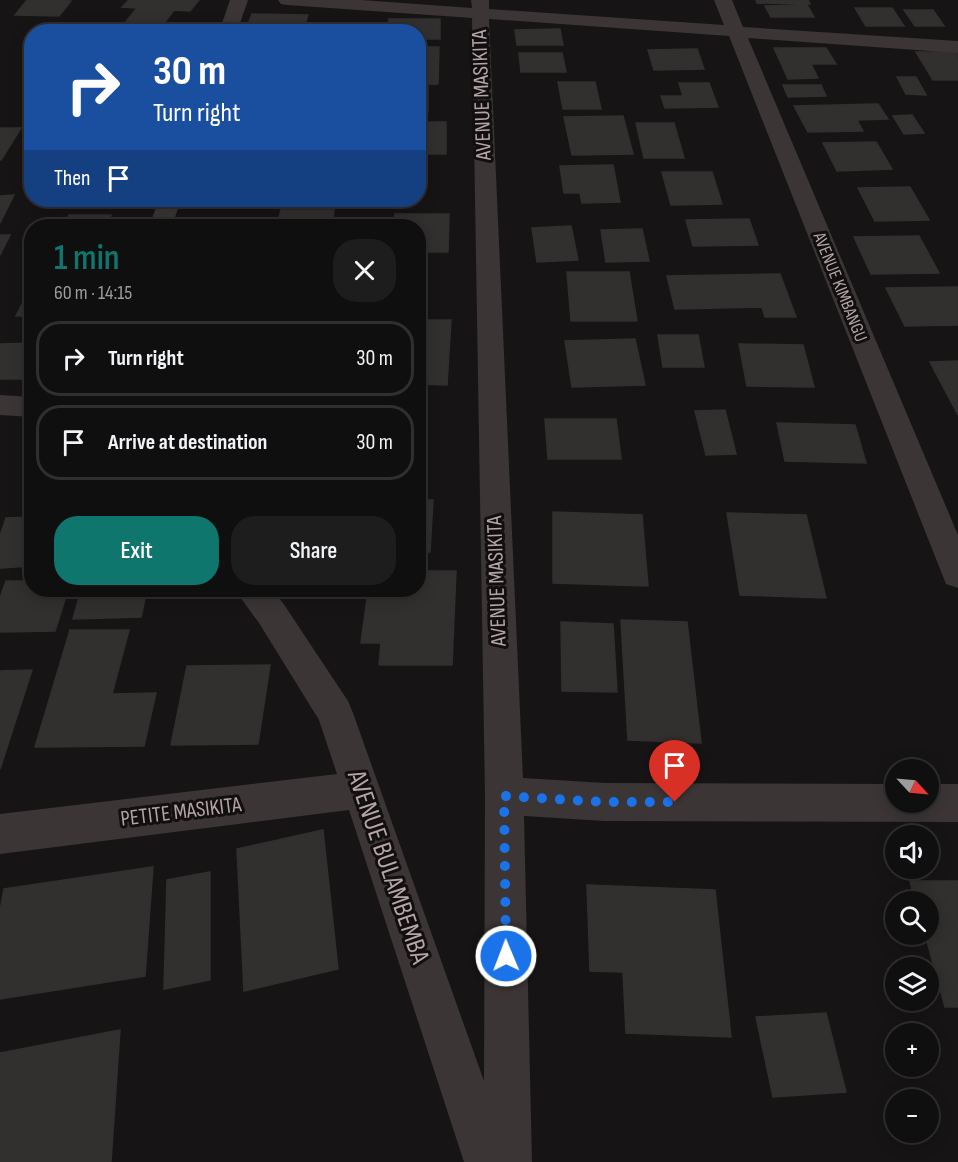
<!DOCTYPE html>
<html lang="en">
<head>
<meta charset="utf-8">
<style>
  body { margin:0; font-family:"Sofia Sans Condensed",sans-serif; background:#1e1d1d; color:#f1f3f6; height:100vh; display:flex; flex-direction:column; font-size:22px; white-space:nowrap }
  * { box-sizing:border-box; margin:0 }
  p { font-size:20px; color:#9c9c9e }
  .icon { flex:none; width:33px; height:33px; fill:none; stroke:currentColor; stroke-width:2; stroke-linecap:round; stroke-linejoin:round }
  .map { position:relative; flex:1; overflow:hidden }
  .drawer { position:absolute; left:24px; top:219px; width:402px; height:378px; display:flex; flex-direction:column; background:#100f0f; border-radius:24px; box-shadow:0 3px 15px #0003,0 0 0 2px #302f2f }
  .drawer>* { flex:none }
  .top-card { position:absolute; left:24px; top:24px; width:402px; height:183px; border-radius:24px; box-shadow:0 3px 15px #0003,0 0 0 2px #302f2f; background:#1a4fa0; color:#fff; overflow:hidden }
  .needle { width:39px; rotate:116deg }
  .fabs { position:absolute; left:885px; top:759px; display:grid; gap:12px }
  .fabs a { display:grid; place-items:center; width:54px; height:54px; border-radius:50%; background:#100f0f; box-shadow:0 3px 15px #0003,0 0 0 2px #302f2f; font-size:30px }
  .pin { position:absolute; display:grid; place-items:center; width:51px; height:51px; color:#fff; margin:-62px -26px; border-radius:50% 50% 50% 0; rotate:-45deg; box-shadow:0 0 6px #0007 }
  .pin .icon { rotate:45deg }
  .me { position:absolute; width:66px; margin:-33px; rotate:359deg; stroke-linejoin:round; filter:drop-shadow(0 0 4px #0008) }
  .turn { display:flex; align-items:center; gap:21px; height:126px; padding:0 30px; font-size:27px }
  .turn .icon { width:78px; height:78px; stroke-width:2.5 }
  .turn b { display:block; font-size:42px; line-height:51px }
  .then { display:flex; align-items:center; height:57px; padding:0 30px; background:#0003; gap:12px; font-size:22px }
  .round { display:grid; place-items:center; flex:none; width:63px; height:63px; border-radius:24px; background:#1e1d1d }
  .headline { display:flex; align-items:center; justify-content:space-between; height:102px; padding:0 30px }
  h1 { font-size:36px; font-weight:600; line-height:45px; color:#0f766e }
  .action { display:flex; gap:12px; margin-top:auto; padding:12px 30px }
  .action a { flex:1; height:69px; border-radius:24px; background:#0f766e; color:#fff; font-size:24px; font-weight:600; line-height:69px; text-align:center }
  .action a+a { background:#1e1d1d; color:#f1f3f6 }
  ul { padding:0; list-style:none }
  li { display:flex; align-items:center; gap:18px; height:75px; margin:0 12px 9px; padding:0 18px; border:3px solid #302f2f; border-radius:24px }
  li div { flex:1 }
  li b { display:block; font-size:22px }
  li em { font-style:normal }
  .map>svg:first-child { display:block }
  .building { fill:#32302f; stroke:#322f2e; stroke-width:1.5 }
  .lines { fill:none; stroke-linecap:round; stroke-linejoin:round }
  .minor { fill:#3b3535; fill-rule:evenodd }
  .route { stroke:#1a73e8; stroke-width:10; stroke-dasharray:0 18 }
  .labels { text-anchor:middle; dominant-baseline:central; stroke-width:6; stroke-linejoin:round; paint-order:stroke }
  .far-street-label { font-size:18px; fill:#b6a5a6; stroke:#110f0f }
  .street-label { font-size:22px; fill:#b6a5a6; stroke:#110f0f }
  .near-street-label { font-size:27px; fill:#b6a5a6; stroke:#110f0f }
</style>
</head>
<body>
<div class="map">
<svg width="958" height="1162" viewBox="0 0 958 1162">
  <rect width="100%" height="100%" fill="#161414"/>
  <path class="building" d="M27 0H41L71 1 59 16 15 15Z
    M129 0H199L190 11 174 10 162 26 124 24 137 8 122 7Z
    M756 0H808L810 4 757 3Z
    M807 5 814 17H771L765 6Z
    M855 8H892L904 26H866Z
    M904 10H933L944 26H915Z
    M252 14 308 15 302 32H245Z
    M389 19H440V39H418V32H387Z
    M560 29 563 45H517L515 30Z
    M418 47H439L438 84 418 85Z
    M774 48H826L836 64H811L818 78 788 79Z
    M697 49 704 69 654 70 648 50Z
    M916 52H957L958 80H933Z
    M519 53H562L566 72H521Z
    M897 77H916L926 95 906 94Z
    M558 82H595L601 109H563Z
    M679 83H709L718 107 665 108 661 96H683Z
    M783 85H821L826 96 788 97Z
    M418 87H428V112L418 113Z
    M878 104 888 119 857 120 863 131 808 132 794 106Z
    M912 115 924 133 904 134 893 116Z
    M623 116 633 154 572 155 564 117Z
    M418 122H446V154H418Z
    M636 123H674L684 158H644Z
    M0 128H21L1 160H0Z
    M876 142 892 169 837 171 823 143Z
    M613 165 620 202 582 203 580 193H564L560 166Z
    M662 172H712L722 204 671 205Z
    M910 187 929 220 875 221 858 188Z
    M14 195 0 223V196Z
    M59 200H136L133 208H76L79 201 58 202Z
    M221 200H269L268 203H220Z
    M281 210H334L332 226H277Z
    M395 214H449L448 252H418V226H394Z
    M69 215H111L107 226H64Z
    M749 219 758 245 693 246 686 220Z
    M571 226 578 260 537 262 532 228Z
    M642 229 649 261 606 262 601 230Z
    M0 235H10L0 255Z
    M919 236 939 273 871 274 854 237Z
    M567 272H629L637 321H571Z
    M780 274 796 317H765L762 307 675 309 667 276Z
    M958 287V325L905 326 886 288Z
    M24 300H32V316H16Z
    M418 320H451L447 385 418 384Z
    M658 335H698L704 367H663Z
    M635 339 645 385 572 387 565 341Z
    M32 343V379H0V344Z
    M739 344 803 345 814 387 747 386Z
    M958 361V415L930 362Z
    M725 410 736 454 706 455 695 411Z
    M545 419H616L621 459H548Z
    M777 423 855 425 866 463 785 461Z
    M418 500H433L430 552H418Z
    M553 512 642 515 648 586 553 583Z
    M727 513 806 515 826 598 740 595Z
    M32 517V566L0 568V536L6 518Z
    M418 571H456L452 665H379L381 643H361L368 591 418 590Z
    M6 581H32V590H68L55 631 0 632V598Z
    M81 590H147L141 617 73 619Z
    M621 620 687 622 701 743 628 740Z
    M561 622 613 624 617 692 562 691Z
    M70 630H129L112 694 156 693 144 746 35 747Z
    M270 665 258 744 171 745 187 666Z
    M32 670 0 769V671Z
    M323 830 338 969 244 991 237 849Z
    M153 867 145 976 0 999V911L4 889Z
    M210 872V980L164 989 167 880Z
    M910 881H958V1007H945L925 934H928V902H915Z
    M587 885 715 890 731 1037 626 1033 623 972 590 971Z
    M826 1013 846 1092 773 1097 756 1017Z
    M120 1030 111 1162H0V1053Z"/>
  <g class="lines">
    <path class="minor" d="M230 0H248L237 32H219Z
      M278 0H361L472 8 471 0H489V9L724 25 714 0H732L743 27 958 41V53L748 38 958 535V588L946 584 942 574 729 36 489 19 523 778 605 783 896 784V802H928V784H958V822L605 821 524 816 532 1162H464L349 810 0 854V814L337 774 319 720 259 623 235 590H272L283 603 348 701 353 713 484 1081 485 796 472 18 287 5 281 4Z
      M159 200H181L172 226H149Z
      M0 395 32 397V417L0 415Z"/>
  </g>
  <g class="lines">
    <path class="route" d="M506 956 504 796 604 802H675"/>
  </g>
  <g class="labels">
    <g class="far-street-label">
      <text transform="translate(840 287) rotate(68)">AVENUE KIMBANGU</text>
    </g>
    <g class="street-label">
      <text transform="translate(482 95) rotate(-92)">AVENUE MASIKITA</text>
      <text transform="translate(497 581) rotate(-92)">AVENUE MASIKITA</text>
      <text transform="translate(181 812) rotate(-7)">PETITE MASIKITA</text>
    </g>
    <g class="near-street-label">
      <text transform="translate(388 867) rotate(71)">AVENUE BULAMBEMBA</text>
    </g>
  </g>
</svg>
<div class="fabs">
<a><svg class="needle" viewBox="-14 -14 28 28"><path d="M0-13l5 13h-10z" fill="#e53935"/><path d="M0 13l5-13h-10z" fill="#9c9c9e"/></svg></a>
<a><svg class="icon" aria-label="sound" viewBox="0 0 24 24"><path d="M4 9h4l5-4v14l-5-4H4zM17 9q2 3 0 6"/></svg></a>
<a><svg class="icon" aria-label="search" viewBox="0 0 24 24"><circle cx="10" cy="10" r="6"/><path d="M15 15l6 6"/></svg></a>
<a><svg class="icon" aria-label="layers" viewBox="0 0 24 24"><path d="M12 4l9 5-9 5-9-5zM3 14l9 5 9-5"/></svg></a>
<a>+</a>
<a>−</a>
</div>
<div class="pin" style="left:675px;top:802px;background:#d93025"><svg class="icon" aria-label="arrive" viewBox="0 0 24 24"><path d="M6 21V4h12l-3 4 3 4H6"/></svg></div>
<svg class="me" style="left:506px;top:956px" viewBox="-20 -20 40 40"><circle r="17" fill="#1a73e8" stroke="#fff" stroke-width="3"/><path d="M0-11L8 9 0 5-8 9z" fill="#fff"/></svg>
<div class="top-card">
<div class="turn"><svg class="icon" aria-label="right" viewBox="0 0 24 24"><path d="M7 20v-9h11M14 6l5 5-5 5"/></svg><div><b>30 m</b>Turn right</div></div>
<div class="then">Then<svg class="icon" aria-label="arrive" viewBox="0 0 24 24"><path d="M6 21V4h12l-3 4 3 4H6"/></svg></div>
</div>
<section class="drawer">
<div class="headline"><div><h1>1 min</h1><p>60 m · 14:15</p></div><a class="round"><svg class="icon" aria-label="close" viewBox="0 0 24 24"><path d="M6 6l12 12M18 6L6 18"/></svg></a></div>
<ul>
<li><svg class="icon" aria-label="right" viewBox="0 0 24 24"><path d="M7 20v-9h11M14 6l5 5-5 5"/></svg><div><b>Turn right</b></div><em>30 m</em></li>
<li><svg class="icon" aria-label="arrive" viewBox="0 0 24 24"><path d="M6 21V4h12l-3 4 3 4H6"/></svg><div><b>Arrive at destination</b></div><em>30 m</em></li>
</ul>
<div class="action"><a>Exit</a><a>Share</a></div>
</section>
</div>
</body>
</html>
